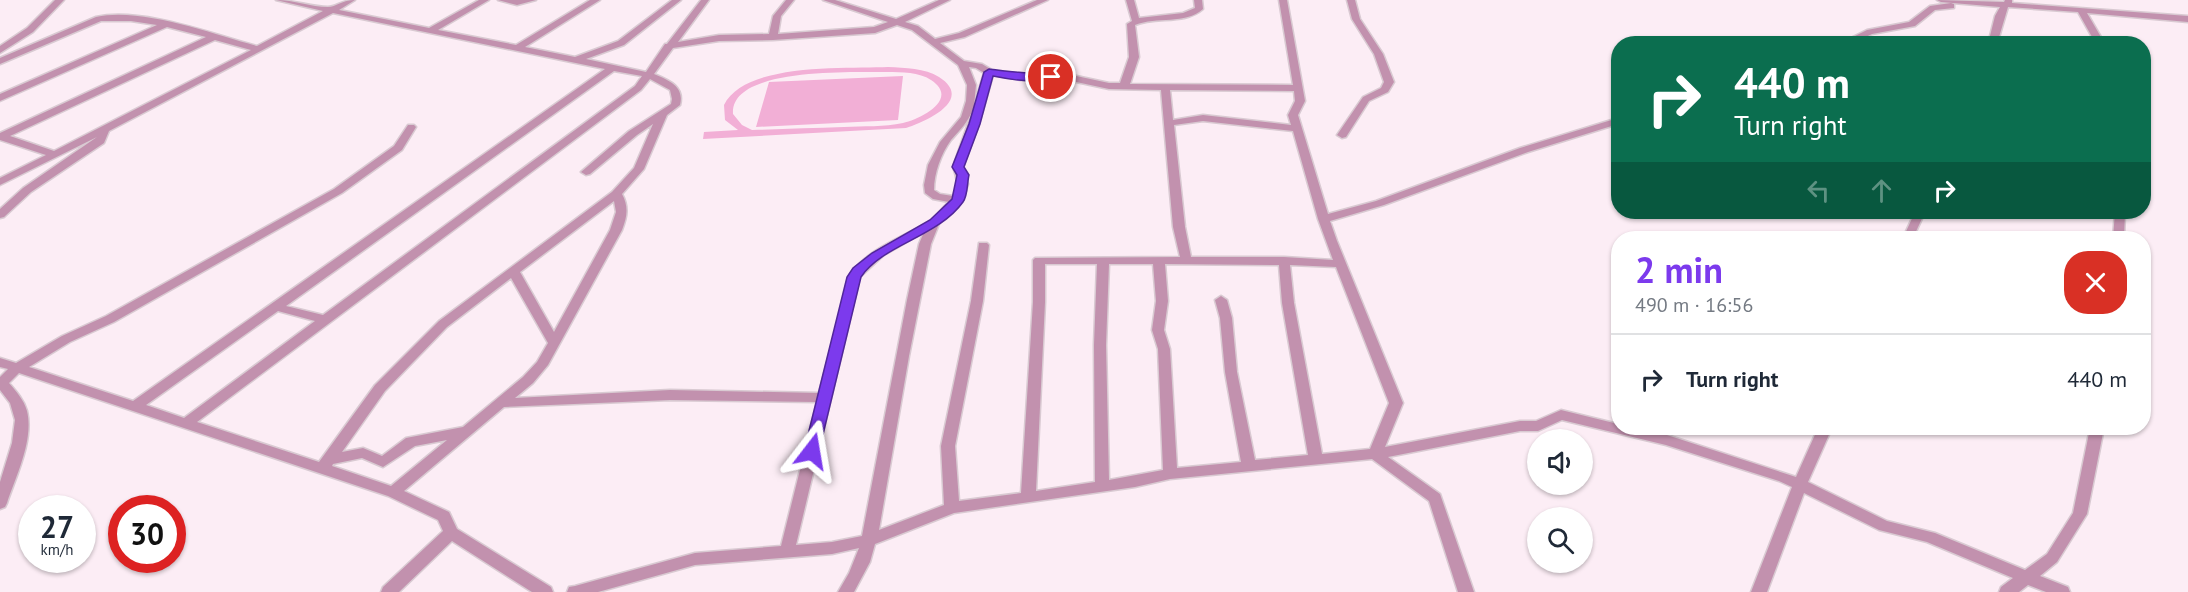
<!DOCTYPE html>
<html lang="en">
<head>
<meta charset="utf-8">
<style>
  body { margin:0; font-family:"PT Sans",sans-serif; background:#f2f2f3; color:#1f2937; height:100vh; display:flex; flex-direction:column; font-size:22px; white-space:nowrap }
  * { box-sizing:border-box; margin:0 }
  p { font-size:20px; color:#747a83 }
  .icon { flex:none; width:33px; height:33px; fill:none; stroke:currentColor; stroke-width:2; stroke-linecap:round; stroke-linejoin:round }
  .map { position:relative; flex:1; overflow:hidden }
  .drawer { position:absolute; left:1611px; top:231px; width:540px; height:204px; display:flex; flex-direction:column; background:#fff; border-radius:24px; box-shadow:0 2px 4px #0004 }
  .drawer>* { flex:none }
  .hud { position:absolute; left:1611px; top:36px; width:540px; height:183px; border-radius:24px; box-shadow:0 2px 4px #0004; background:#0b6e4f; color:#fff; overflow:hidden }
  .tools { position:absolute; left:1527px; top:429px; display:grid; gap:12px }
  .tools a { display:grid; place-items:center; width:66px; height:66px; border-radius:50%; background:#fff; box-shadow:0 2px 4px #0004; font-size:30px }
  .speed { position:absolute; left:18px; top:495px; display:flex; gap:12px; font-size:30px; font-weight:700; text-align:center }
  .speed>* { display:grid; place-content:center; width:78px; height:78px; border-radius:50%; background:#fff; box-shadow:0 2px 4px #0004; line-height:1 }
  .speed small { font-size:15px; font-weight:400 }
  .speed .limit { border:9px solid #d22; background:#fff; color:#111 }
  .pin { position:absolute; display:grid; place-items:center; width:51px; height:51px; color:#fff; margin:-26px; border:3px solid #fff; border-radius:50%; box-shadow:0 2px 6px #0007 }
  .me { position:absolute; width:66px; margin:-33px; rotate:14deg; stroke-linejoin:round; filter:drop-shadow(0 0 4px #0008) }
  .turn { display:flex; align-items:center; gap:21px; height:126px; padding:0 24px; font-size:27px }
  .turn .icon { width:78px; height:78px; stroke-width:2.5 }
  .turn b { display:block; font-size:42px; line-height:51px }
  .lanes { display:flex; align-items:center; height:57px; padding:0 24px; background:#0003; justify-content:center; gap:30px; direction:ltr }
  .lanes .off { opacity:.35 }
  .round { display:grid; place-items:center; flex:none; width:63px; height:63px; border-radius:24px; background:#f2f2f3 }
  .headline { display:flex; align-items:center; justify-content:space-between; height:102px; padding:0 24px }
  h1 { font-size:36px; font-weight:700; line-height:45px; color:#7c3aed }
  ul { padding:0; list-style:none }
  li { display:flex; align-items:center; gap:18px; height:90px; padding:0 24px; border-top:2px solid #e0e1e3 }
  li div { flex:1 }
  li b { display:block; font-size:22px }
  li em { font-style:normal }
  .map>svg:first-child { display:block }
  .green { fill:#f2afd6; fill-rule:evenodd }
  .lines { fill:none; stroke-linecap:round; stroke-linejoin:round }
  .minor-casing { stroke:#d9cad2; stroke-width:3 }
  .minor { fill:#c291ae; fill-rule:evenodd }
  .route { fill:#7c3aed; stroke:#51269a; stroke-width:1.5 }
</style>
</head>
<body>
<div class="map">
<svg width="2188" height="592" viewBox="0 0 2188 592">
  <rect width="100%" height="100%" fill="#fcedf5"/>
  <path class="green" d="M888 67C905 68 925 68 939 77 975 100 925 122 906 128L703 139 704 132 738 130 725 120 724 105C745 62 847 69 888 67ZM887 72C902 72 919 72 931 80 960 99 921 119 903 123 884 127 864 126 844 127 813 128 783 129 752 130L742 125 733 114C730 66 856 73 887 72Z
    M903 76 898 120 756 127 769 82Z"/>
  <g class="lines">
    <defs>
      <path id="minor" d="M55 0H64L33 32 0 53V46L27 28Z
        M276 0C294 0 311 7 328 7 336 7 342 0 355 0L339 10 429 28 479 0H489L438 30 516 45 590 0H600L525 47 575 57 618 41 672 0H681L624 45 586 59 646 72 665 44H667L701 0H709L678 42 719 35 769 34 773 16 786 0H794L781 16 778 34 874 27 888 22 823 0H835L896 19 939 0H950L905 22 918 26 935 39 959 33 1037 0H1048L965 37 940 43 964 61 982 64 992 70 1021 74H1067L1109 83H1120L1129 57 1127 24 1132 21 1126 0H1134L1139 18 1183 13 1195 8 1194 0H1202L1203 9C1185 25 1157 16 1135 25L1139 57 1130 84 1293 85 1279 0H1287L1305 101 1298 115 1328 214 1376 201 1520 148 1618 118V124L1528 152 1384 205 1330 221 1337 241 1403 403 1385 447 1520 421H1536L1561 410 1618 424V428H1635L1667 435 1796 477 1818 428H1832L1808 482 1887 521 1935 533 2025 570 2047 554 2073 513 2090 428H2104L2087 514 2057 562 2040 576 2068 587 2070 592H2046L2028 585 2019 592H1999L2001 587 2013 578 1927 542 1879 530 1804 493 1767 592H1751L1792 487 1779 481 1666 445 1562 420 1538 431H1520L1388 457 1440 494 1474 592H1458L1429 501 1372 459 1170 479 1135 487 954 513 875 544 870 562 854 592H838L849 573 859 548 832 554 695 565 598 592H567L569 587 575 586 695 553 781 546 817 402 670 400 504 407 404 491 449 512 457 529 551 587 553 592H532L452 541 399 592H381L383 587 443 531 438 520 388 496 19 373 9 383C16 391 24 400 27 411 34 440 16 476 7 503L5 507 0 509V482L12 443 15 420 10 403 0 390V377L8 369 0 367V358L16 363 62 336 106 316 334 189 394 146 408 125H414L416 127 402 150 342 193 114 322 70 342 29 367 133 401 605 69 333 13 109 131 104 143 31 192 4 217 0 218V209L23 188 97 137 0 185V178L46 155 0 140V133L206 37 167 27 0 101V94L157 25 131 21H101L0 64V58L96 17C142 7 212 34 257 46L323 11ZM897 25 912 30 958 65 967 85 966 101 961 117 940 142 928 165 924 185 925 193 933 199 949 202C942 208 936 217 928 222 900 239 871 247 850 274L819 393 670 390 515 398 533 383 548 365 622 230C627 217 629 207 622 194L644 169 667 115 680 105C685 86 668 80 654 74L673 48 719 41 773 40 875 33ZM215 40 251 50 54 151 10 136ZM969 67 976 68 984 73 974 106 976 85ZM614 71 642 76 635 86 323 315 286 306ZM993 75 1021 80H1067L1109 89 1161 90 1173 227 1180 257 1035 258 1033 260V302L1021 493 959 501 955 446 983 301 989 245 987 243H979L971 301 941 446 944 505 879 530 909 356 931 244 939 224 963 200 968 184 963 167 979 124ZM650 79 670 90 672 99 671 104 629 131 581 172 586 175 590 174 637 135 653 124 634 168 612 192 439 321 375 385 319 462 197 422 641 90ZM1170 90 1294 91 1295 101 1288 115 1291 125 1203 115 1173 120ZM973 109 953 167C957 178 959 186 953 196L940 194 934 190C934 173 941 154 951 140 960 130 968 122 973 109ZM1203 121 1293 131 1318 219 1333 260 1284 257H1191L1185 227 1174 125ZM614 201 616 212 610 230 554 332 520 272ZM924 232 919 244 907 300 862 536 832 542 796 545 860 277 884 255ZM1045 264H1097L1094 345 1095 482 1036 491 1045 302ZM1109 264H1153L1156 301 1152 330 1158 349 1163 470 1109 480 1106 345ZM1165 264 1279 265 1282 303 1308 455 1255 460 1237 372 1232 318 1227 300 1221 296 1215 300 1220 318 1225 372 1241 462 1177 468 1170 349 1164 330 1168 301ZM1290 265 1336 267 1389 403 1370 449 1322 454 1294 303ZM511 278 548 343 537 362 523 377 463 427 406 438 382 456 363 448 342 452 385 391 447 327ZM278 311 315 321 184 418 146 405ZM447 440 391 486 332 466 333 464 362 458 383 467 415 446Z
        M498 0H536L517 5Z
        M1347 0H1355L1360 19 1383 54 1394 82 1388 92 1369 101 1346 137 1342 138 1337 135 1363 97 1381 88 1384 82 1374 54 1352 19Z
        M1937 0 2004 2 2005 0H2012V3L2188 16V22L2087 13 2105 44H2096L2078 12 2008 7 1997 44H1988L1995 16 2000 7 1941 2Z
        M1951 3 1954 4V8L1935 10 1915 26 1872 34 1851 44H1839L1867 30 1909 22 1930 6Z
        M1915 212H1925L1913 238H1903Z
        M2115 212H2125L2124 238H2113Z"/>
    </defs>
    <use href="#minor" class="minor-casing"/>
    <use href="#minor" class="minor"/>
  </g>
  <path class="route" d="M989 69C1000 71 1052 75 1056 77 1044 86 1008 79 993 76L980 124 964 167 969 175C967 183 968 195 963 202 938 237 882 245 861 277L819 451 817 455H806L804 451 847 277 853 268 872 253 930 220 952 199 957 175 952 167 969 124 984 72Z"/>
</svg>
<div class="tools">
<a><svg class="icon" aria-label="sound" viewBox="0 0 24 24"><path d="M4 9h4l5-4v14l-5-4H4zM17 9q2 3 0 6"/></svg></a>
<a><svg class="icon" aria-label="search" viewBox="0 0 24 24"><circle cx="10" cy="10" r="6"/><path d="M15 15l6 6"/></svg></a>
</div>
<div class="speed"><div>27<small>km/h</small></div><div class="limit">30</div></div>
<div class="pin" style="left:1051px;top:77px;background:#d93025"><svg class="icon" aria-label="arrive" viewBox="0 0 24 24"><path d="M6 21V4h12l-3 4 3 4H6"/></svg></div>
<svg class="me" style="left:812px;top:451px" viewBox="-20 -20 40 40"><path d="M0-17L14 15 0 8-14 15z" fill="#7c3aed" stroke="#fff" stroke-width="4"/></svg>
<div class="hud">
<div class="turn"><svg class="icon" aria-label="right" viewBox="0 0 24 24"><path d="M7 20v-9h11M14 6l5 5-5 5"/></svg><div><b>440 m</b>Turn right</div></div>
<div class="lanes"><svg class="icon off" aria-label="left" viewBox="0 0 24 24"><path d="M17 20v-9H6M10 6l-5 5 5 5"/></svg><svg class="icon off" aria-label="ahead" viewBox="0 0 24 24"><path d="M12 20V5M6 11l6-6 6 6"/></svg><svg class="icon" aria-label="right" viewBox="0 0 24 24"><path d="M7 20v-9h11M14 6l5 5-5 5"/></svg></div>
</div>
<section class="drawer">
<div class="headline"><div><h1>2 min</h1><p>490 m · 16:56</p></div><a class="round" style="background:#d93025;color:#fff"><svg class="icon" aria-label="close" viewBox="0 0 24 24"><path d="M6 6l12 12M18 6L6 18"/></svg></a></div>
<ul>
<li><svg class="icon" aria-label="right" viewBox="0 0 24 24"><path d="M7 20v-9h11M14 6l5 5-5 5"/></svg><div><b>Turn right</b></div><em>440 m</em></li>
</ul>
</section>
</div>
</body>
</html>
